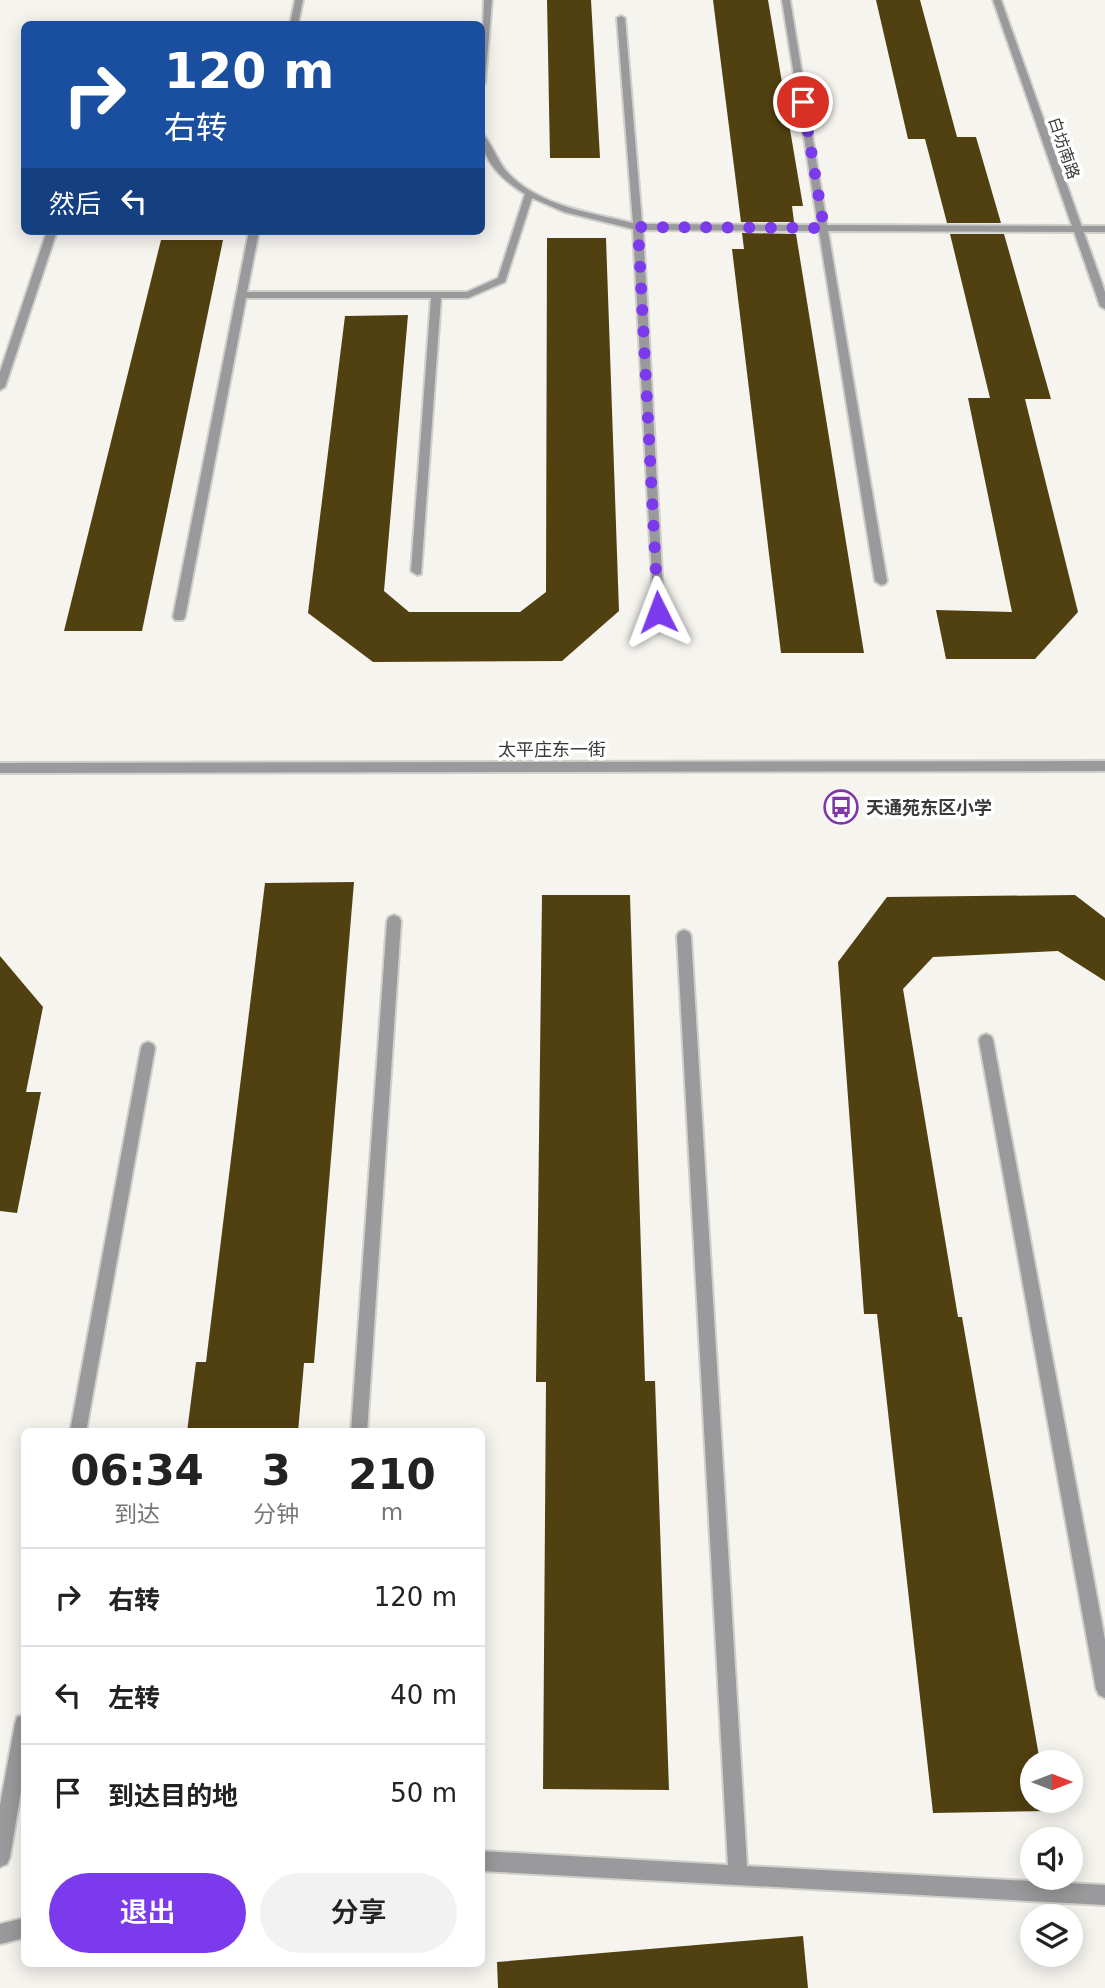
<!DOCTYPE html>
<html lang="zh">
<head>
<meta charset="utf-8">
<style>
  body { margin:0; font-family:"DejaVu Sans","Noto Sans SC",sans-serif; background:#f2f2f2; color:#222; height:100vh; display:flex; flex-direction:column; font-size:26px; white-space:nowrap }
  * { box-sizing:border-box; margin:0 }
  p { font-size:23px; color:#767676 }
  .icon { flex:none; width:38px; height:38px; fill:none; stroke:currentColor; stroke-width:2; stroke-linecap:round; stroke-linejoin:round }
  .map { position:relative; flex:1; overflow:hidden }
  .sheet { position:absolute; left:21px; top:1428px; width:464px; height:539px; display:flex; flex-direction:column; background:#fff; border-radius:10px; box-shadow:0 4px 18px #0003 }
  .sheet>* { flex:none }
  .guide { position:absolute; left:21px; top:21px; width:464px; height:214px; border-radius:10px; box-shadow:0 4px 18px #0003; background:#1a4fa0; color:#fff; overflow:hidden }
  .needle { width:46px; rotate:90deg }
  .tools { position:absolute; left:1020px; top:1750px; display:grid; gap:14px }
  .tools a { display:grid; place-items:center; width:63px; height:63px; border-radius:50%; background:#fff; box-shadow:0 4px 18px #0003; font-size:35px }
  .pin { position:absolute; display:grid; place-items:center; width:60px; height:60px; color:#fff; margin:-30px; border:4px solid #fff; border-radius:50%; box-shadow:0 2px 7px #0007 }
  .me { position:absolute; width:77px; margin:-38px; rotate:357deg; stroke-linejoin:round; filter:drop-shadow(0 0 5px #0008) }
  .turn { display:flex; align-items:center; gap:24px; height:147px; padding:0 28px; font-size:32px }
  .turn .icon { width:91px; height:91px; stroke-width:2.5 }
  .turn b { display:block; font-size:49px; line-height:60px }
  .then { display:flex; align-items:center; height:66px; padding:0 28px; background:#0003; gap:14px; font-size:26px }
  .eta { display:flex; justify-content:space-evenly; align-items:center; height:119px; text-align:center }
  .eta b { font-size:42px; font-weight:600; line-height:49px }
  .primary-button { display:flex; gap:14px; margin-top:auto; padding:14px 28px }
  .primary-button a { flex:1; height:80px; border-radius:42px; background:#7c3aed; color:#fff; font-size:28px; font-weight:600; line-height:80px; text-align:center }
  .primary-button a+a { background:#f2f2f2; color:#222 }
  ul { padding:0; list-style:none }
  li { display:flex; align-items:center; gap:21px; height:98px; padding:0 28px; border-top:2px solid #e0e0e0 }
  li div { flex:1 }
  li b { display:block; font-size:26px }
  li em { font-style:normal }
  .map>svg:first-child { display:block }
  .building { fill:#514010 }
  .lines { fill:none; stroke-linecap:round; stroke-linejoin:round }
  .service-casing { stroke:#d0cfca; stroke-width:4 }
  .minor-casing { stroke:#d0cfca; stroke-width:4 }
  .tertiary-casing { stroke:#d0cfca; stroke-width:4 }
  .service { fill:#9a999b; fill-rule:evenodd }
  .minor { fill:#9a999b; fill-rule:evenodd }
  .tertiary { fill:#9a999b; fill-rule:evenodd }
  .route { stroke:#7c3aed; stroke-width:12; stroke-dasharray:0 21.6 }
  .labels { text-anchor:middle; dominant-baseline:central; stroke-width:7; stroke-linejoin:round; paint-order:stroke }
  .far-street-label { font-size:16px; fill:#3a3937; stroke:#fff }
  .street-label { font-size:18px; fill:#3a3937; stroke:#fff }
  .poi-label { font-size:18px; font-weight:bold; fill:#3a3937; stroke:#fff; text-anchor:start }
</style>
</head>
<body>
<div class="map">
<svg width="1105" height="1988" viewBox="0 0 1105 1988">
  <rect width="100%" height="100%" fill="#f6f4ef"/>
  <path class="building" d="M547 0H591L600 158H550Z
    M713 0H768L803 206H792L794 222H741Z
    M876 0H920L957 137H976L1001 223H947L925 139H908Z
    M742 233 796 234 864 653H781L732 249H744Z
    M950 234H1004L1051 399H1025L1078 612 1035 659H946L936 610 1012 612 968 398H990Z
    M547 238H606L619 611 562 661 373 662 308 613 345 316 408 315 384 591 409 612H520L546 592Z
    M161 240H223L142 631H64Z
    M354 882 314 1363H304L298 1432H187L196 1362H206L265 883Z
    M542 895H630L645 1381H655L669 1790 543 1789 546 1382H536Z
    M1075 895 1105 918V981L1058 951 933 957 903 989 958 1317H962L1040 1762H1032V1801H1047L1048 1811 933 1813 877 1314H864L838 962 887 897Z
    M0 956 43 1007 26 1092H41L17 1213 0 1211Z
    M803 1936 808 1988H498L497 1962Z"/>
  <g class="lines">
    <defs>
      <path id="service" d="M295 0H303L298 24H290Z
        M484 0H492L485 83 481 85Z
        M782 0H790L827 225 1105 226V232L828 231 887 581 885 584 881 585 875 581 819 231 643 230 664 612 662 615H654L633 229 564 212 532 198 505 282 468 298H441L421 574 417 575 411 571 431 298H246L185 617 183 620H175L173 617 249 231H259L247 292H467L498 278 525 194C503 181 481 160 481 133 490 139 498 163 508 173 539 206 591 213 633 223L617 18 621 16 625 18 642 224 818 225Z
        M47 231H57L5 387 0 390V372Z
        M394 915 399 917 401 921 367 1432H351L387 921 389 917Z
        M684 930 689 932 691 936 747 1866 1105 1885V1905L481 1871V1851L728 1865 677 936 679 932Z
        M986 1034 991 1036 993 1040 1105 1640V1698L1099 1695 1096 1689 979 1040 981 1036Z
        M148 1042 153 1044 155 1048 86 1432H70L141 1048 143 1044Z
        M24 1715V1773L10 1857 7 1864 0 1867V1805L15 1724 17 1717Z
        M24 1918V1938L0 1944V1924Z"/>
      <path id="minor" d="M993 0H1001L1105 292V309L1100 306Z"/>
      <path id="tertiary" d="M1105 761V771L0 773V763Z"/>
    </defs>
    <use href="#service" class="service-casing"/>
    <use href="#minor" class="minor-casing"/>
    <use href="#tertiary" class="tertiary-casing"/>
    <use href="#service" class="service"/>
    <use href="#minor" class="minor"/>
    <use href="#tertiary" class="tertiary"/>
  </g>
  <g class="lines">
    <path class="route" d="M658 612 638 227 824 228 803 102"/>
  </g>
  <defs>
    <symbol id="bus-ring" viewBox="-11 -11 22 22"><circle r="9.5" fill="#fff" stroke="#7e36a8" stroke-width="1.5"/><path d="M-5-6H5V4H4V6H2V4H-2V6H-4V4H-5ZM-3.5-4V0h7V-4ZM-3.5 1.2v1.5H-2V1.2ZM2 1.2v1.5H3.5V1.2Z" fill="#7e36a8"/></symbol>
  </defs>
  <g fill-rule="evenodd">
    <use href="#bus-ring" x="822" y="788" width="38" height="38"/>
  </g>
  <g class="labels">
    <g class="far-street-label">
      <text transform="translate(1064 148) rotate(71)">白坊南路</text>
    </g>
    <g class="street-label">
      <text x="552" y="749">太平庄东一街</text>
    </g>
    <g class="poi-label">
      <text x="866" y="807">天通苑东区小学</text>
    </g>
  </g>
</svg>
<div class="tools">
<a><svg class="needle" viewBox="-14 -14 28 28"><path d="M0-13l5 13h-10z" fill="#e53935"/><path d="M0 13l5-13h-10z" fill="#767676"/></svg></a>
<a><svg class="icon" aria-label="sound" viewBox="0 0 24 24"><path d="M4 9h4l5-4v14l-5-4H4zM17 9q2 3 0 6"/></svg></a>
<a><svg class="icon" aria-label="layers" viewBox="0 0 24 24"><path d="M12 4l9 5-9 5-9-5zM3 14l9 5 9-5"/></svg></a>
</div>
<div class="pin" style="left:803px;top:102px;background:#d93025"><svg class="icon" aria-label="arrive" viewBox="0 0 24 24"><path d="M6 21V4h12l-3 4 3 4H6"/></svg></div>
<svg class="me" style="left:658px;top:612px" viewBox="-20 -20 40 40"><path d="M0-17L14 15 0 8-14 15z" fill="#7c3aed" stroke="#fff" stroke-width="4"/></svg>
<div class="guide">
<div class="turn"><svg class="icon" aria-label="right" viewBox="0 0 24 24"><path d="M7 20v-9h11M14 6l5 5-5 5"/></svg><div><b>120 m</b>右转</div></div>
<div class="then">然后<svg class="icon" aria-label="left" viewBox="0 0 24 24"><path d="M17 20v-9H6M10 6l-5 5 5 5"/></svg></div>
</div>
<section class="sheet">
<div class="eta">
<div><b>06:34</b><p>到达</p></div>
<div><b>3</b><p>分钟</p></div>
<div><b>210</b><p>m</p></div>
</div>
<ul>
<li><svg class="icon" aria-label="right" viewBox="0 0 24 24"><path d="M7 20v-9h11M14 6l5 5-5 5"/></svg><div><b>右转</b></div><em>120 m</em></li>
<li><svg class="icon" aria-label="left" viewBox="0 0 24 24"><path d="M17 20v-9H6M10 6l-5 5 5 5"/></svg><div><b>左转</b></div><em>40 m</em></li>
<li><svg class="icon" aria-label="arrive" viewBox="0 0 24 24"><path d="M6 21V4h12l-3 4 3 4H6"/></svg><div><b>到达目的地</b></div><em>50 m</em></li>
</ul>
<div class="primary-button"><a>退出</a><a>分享</a></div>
</section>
</div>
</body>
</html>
